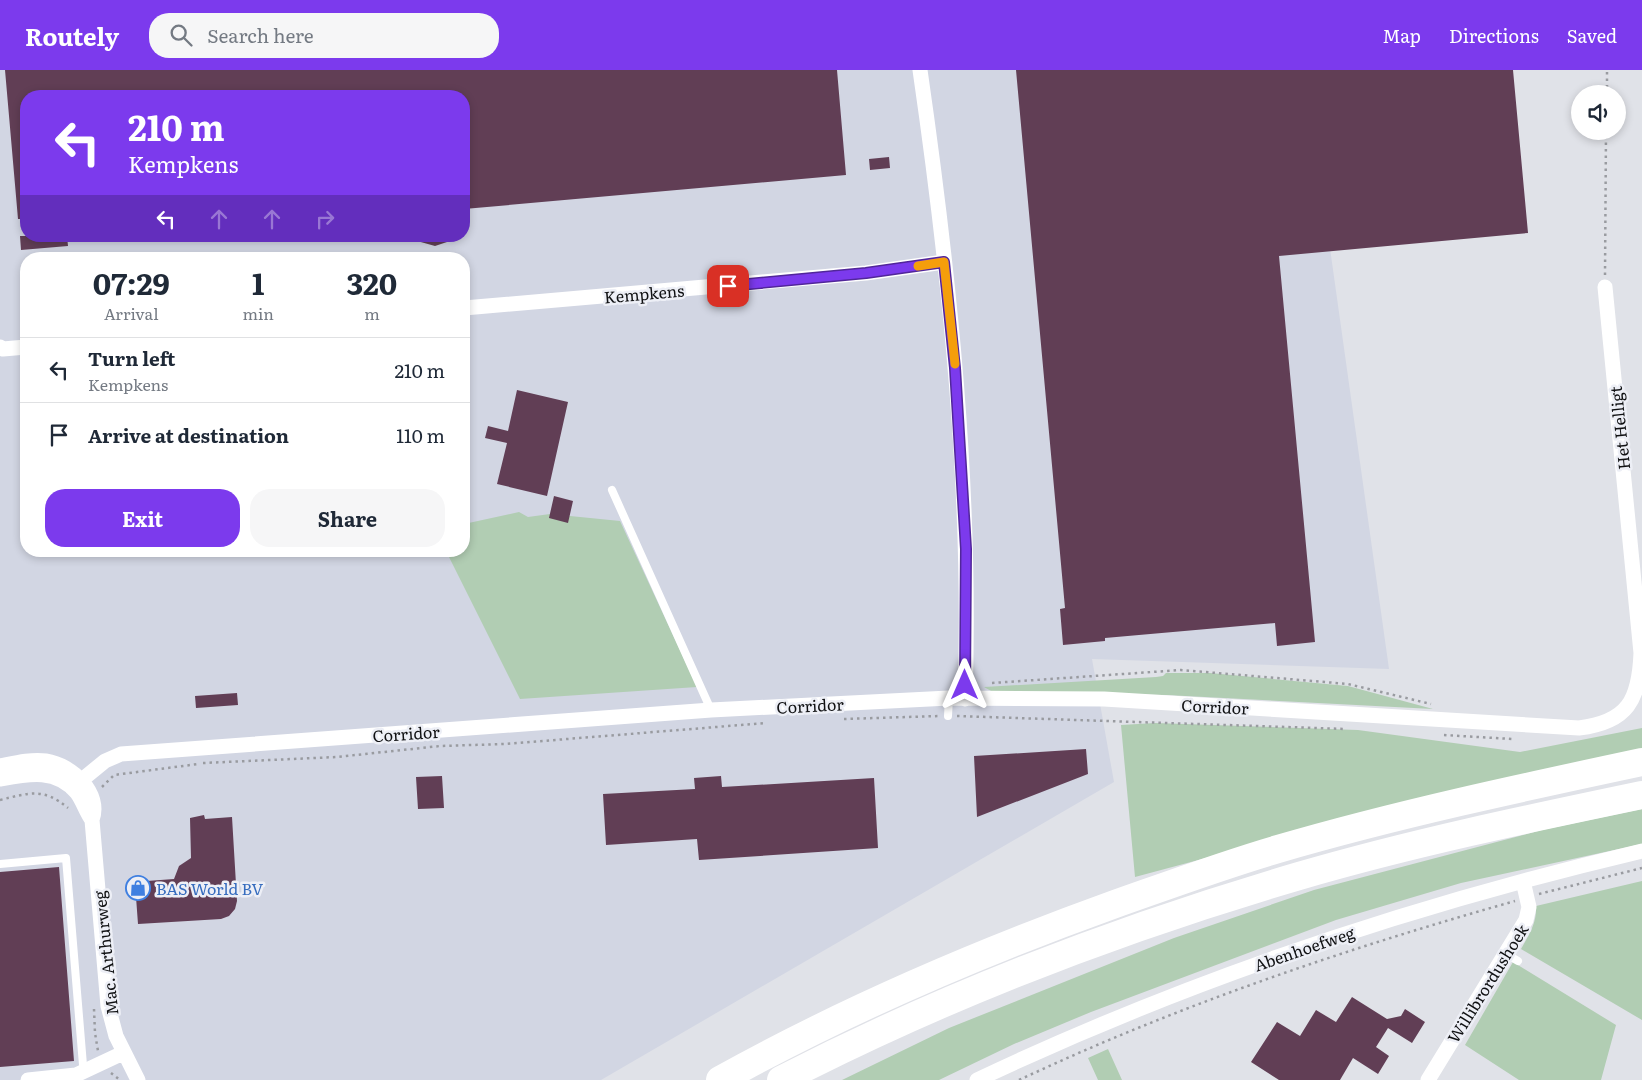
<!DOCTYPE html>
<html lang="en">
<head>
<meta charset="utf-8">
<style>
  body { margin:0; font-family:Literata,serif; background:#f6f6f7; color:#1f2937; height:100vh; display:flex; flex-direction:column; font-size:19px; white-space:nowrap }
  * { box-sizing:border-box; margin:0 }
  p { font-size:16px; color:#747a83 }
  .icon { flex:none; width:28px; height:28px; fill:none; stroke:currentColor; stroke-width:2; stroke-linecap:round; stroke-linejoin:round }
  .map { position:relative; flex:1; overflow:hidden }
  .drawer { position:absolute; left:20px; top:182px; width:450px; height:305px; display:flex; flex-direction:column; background:#fff; border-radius:20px; box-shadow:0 2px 8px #0003 }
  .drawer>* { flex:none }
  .guide { position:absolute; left:20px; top:20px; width:450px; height:152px; border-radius:20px; box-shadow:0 2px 8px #0003; background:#7c3aed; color:#fff; overflow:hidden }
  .tools { position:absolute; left:1571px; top:15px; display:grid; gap:10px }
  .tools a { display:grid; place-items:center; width:55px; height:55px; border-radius:50%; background:#fff; box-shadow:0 2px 8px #0003; font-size:25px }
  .pin { position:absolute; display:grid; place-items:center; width:42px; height:42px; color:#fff; margin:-21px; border-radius:10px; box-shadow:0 2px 8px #0006 }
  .me { position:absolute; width:55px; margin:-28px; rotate:0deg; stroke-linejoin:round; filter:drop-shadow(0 0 4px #0008) }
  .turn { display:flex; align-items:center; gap:18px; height:105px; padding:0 25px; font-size:22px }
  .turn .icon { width:65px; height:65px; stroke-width:2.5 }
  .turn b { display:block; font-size:35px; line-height:42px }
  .lanes { display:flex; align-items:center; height:48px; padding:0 25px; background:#0003; justify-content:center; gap:25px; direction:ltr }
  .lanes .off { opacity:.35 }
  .eta { display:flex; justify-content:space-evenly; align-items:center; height:85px; text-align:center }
  .eta b { font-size:30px; font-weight:700; line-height:35px }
  .cta { display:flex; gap:10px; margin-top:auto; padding:10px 25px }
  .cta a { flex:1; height:58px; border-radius:20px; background:#7c3aed; color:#fff; font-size:20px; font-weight:700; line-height:58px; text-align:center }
  .cta a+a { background:#f6f6f7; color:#1f2937 }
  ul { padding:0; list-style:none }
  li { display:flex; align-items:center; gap:15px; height:65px; padding:0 25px; border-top:1px solid #e0e1e3 }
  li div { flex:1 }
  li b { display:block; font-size:19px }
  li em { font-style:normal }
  header { display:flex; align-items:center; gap:30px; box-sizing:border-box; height:70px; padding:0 25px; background:#7c3aed; color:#fff }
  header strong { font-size:24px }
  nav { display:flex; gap:28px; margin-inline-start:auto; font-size:18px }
  .search { width:350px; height:45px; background:#f6f6f7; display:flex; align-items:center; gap:12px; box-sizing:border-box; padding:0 18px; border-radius:20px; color:#747a83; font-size:19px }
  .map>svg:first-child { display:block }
  .built { fill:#d2d6e3; fill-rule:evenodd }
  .green { fill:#b1cdb3 }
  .building { fill:#613e55 }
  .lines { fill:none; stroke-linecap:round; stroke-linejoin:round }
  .path { stroke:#999ba0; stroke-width:2.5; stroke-dasharray:2.5 4; stroke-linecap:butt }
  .lane { stroke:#fff; stroke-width:8 }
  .street { stroke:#fff; stroke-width:15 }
  .highway { stroke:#fff; stroke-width:28 }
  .route-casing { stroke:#51269a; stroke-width:12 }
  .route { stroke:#7c3aed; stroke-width:9 }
  .slow { stroke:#f59e0b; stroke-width:9 }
  .labels { text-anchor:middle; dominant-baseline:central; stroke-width:5; stroke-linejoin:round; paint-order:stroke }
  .street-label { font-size:16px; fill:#101113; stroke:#edeff6 }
  .shop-label { font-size:16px; fill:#366cbe; stroke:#edeff6; text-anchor:start }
</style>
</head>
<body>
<header>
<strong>Routely</strong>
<div class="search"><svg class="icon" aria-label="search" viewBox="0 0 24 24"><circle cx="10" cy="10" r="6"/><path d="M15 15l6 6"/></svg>Search here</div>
<nav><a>Map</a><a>Directions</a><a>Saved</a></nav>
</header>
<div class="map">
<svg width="1642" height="1010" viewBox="0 0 1642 1010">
  <rect width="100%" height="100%" fill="#e0e2e8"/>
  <path class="built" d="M0 0H1305L1389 599 1092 589 1114 712 601 1010H0ZM26 26H464V166H26ZM26 189H464V481H26Z"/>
  <path class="green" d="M519 442 528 447 550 444 620 451 697 617 520 629 446 481H464V454Z
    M1166 603H1210L1348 616 1433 639 1166 625 993 622 984 617 1156 607 1163 606Z
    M1155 653 1358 660 1520 682 1642 658V682L1501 709 1135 807 1121 655Z
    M1642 739V774L1461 813 1336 850 1091 942 1014 974 939 1010H842L949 958 1174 868 1314 820 1542 760Z
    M1642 811V950L1521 879C1529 865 1537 853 1536 836Z
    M1513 892 1616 955 1601 1010H1519L1465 975Z
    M1108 979 1122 1010H1098L1088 988Z"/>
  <path class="building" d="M5 0H837L846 105 464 139V26H26V149H18Z
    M1016 0H1513L1528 163 1279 186 1315 572 1277 576 1275 553 1105 568V571L1063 575 1060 539 1065 538Z
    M889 87 890 98 870 100 869 89Z
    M20 166H67L68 176 21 180Z
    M410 166H462V167L435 176 410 169Z
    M517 320 568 332 547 426 497 414 507 373 485 368 488 356 508 361Z
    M554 426 573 431 568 453 549 448Z
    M237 623 238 635 196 638 195 626Z
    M1086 679 1088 704 977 747 974 686Z
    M442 706 444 738 418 739 416 707Z
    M721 706 722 717 874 708 878 778 699 790 697 769 606 775 603 724 695 719 694 708Z
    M204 745 205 749 232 747 237 831 235 839 229 846 221 849 138 854 136 827H132L133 812 174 809 179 796 191 788 190 748Z
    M59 797 74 991 0 997V802Z
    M1352 927 1387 949 1401 946 1405 939 1425 952 1412 973 1388 958 1376 977 1389 986 1378 1004 1353 988 1340 1010H1279L1251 992 1277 952 1300 966 1316 940 1336 952Z"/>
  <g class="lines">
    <path class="path" d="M1607 24V0
      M1605 205 1606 61
      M992 613 1181 600 1348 614 1431 634
      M957 646 1346 659
      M844 649 939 646
      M1444 665 1513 669
      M203 693 337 687 440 676 505 674 766 653
      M102 717 114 705 198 694
      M0 730C29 723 43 717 68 738
      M1539 824 1642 798
      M94 939 95 963 98 981
      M111 1003 120 1010
      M1019 1010C1179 935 1345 879 1515 831"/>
    <path class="lane" d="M612 420 711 640
      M948 646 949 628
      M0 794 66 788 83 995 86 1001
      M1506 884 1518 891"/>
    <path class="street" d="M920 0C950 208 972 419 965 629
      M464 238 866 203 944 192
      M0 277 3 279 26 277
      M0 696C15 693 31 689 46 691 72 695 102 723 92 750L108 936 116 966 138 1010
      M0 709C28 704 56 698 77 723 83 731 86 742 92 750
      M72 718 105 691 121 684 711 640 949 628 1104 629 1579 658C1628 652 1639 630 1641 583L1605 217
      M28 1010 76 1005 123 983
      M977 1010C1190 909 1413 835 1642 781
      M1428 1010 1526 850 1529 837 1523 811"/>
    <path class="highway" d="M720 1010C846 940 979 883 1115 834 1169 815 1223 795 1278 779 1398 744 1520 718 1642 692
      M781 1010C946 925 1121 858 1299 806 1412 773 1527 749 1642 725"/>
  </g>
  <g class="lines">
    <defs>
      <path id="route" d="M728 216 866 203 944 192 955 298 966 479 965 615"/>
    </defs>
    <use href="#route" class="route-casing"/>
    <use href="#route" class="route"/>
    <path class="slow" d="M918 196 944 192 955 294"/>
  </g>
  <defs>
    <symbol id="shop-ring" viewBox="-11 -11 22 22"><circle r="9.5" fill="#edeff6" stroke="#3f7fe0" stroke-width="1.5"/><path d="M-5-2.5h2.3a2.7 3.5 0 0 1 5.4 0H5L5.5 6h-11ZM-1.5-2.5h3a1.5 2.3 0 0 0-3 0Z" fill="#3f7fe0"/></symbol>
  </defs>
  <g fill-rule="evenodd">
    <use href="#shop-ring" x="124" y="804" width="28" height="28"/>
  </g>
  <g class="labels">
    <g class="street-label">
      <text transform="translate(644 223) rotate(-5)">Kempkens</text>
      <text transform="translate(1619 358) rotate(-96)">Het Helligt</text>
      <text transform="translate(810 635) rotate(-3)">Corridor</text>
      <text transform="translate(1215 636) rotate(3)">Corridor</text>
      <text transform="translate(406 663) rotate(-4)">Corridor</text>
      <text transform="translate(1304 878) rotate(-19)">Abenhoefweg</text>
      <text transform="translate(105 883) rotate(-96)">Mac. Arthurweg</text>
      <text transform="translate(1487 913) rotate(-58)">Willibrordushoek</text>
    </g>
    <g class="shop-label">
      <text x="156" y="818">BAS World BV</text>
    </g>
  </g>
</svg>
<div class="tools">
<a><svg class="icon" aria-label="sound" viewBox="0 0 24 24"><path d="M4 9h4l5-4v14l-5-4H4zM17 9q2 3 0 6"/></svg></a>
</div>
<div class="pin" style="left:728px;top:216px;background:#d93025"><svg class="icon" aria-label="arrive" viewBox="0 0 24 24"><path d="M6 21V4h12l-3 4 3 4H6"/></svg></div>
<svg class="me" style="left:965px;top:615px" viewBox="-20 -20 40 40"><path d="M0-17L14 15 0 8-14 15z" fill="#7c3aed" stroke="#fff" stroke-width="4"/></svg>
<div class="guide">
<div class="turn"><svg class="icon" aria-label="left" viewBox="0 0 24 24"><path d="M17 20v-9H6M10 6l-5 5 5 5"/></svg><div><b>210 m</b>Kempkens</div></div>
<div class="lanes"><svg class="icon" aria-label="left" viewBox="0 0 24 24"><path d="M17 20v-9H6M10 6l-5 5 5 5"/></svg><svg class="icon off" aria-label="ahead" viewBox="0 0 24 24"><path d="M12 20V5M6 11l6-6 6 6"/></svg><svg class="icon off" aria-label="ahead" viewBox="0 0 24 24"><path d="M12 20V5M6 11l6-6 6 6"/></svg><svg class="icon off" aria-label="right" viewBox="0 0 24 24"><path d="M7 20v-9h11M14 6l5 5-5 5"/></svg></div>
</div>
<section class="drawer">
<div class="eta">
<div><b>07:29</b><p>Arrival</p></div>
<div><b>1</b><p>min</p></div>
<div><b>320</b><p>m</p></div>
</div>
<ul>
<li><svg class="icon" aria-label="left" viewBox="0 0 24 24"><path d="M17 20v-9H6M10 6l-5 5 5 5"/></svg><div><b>Turn left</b><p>Kempkens</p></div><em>210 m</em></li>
<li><svg class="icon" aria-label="arrive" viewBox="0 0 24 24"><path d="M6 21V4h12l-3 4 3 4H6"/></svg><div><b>Arrive at destination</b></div><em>110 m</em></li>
</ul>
<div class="cta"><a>Exit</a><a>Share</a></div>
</section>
</div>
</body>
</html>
